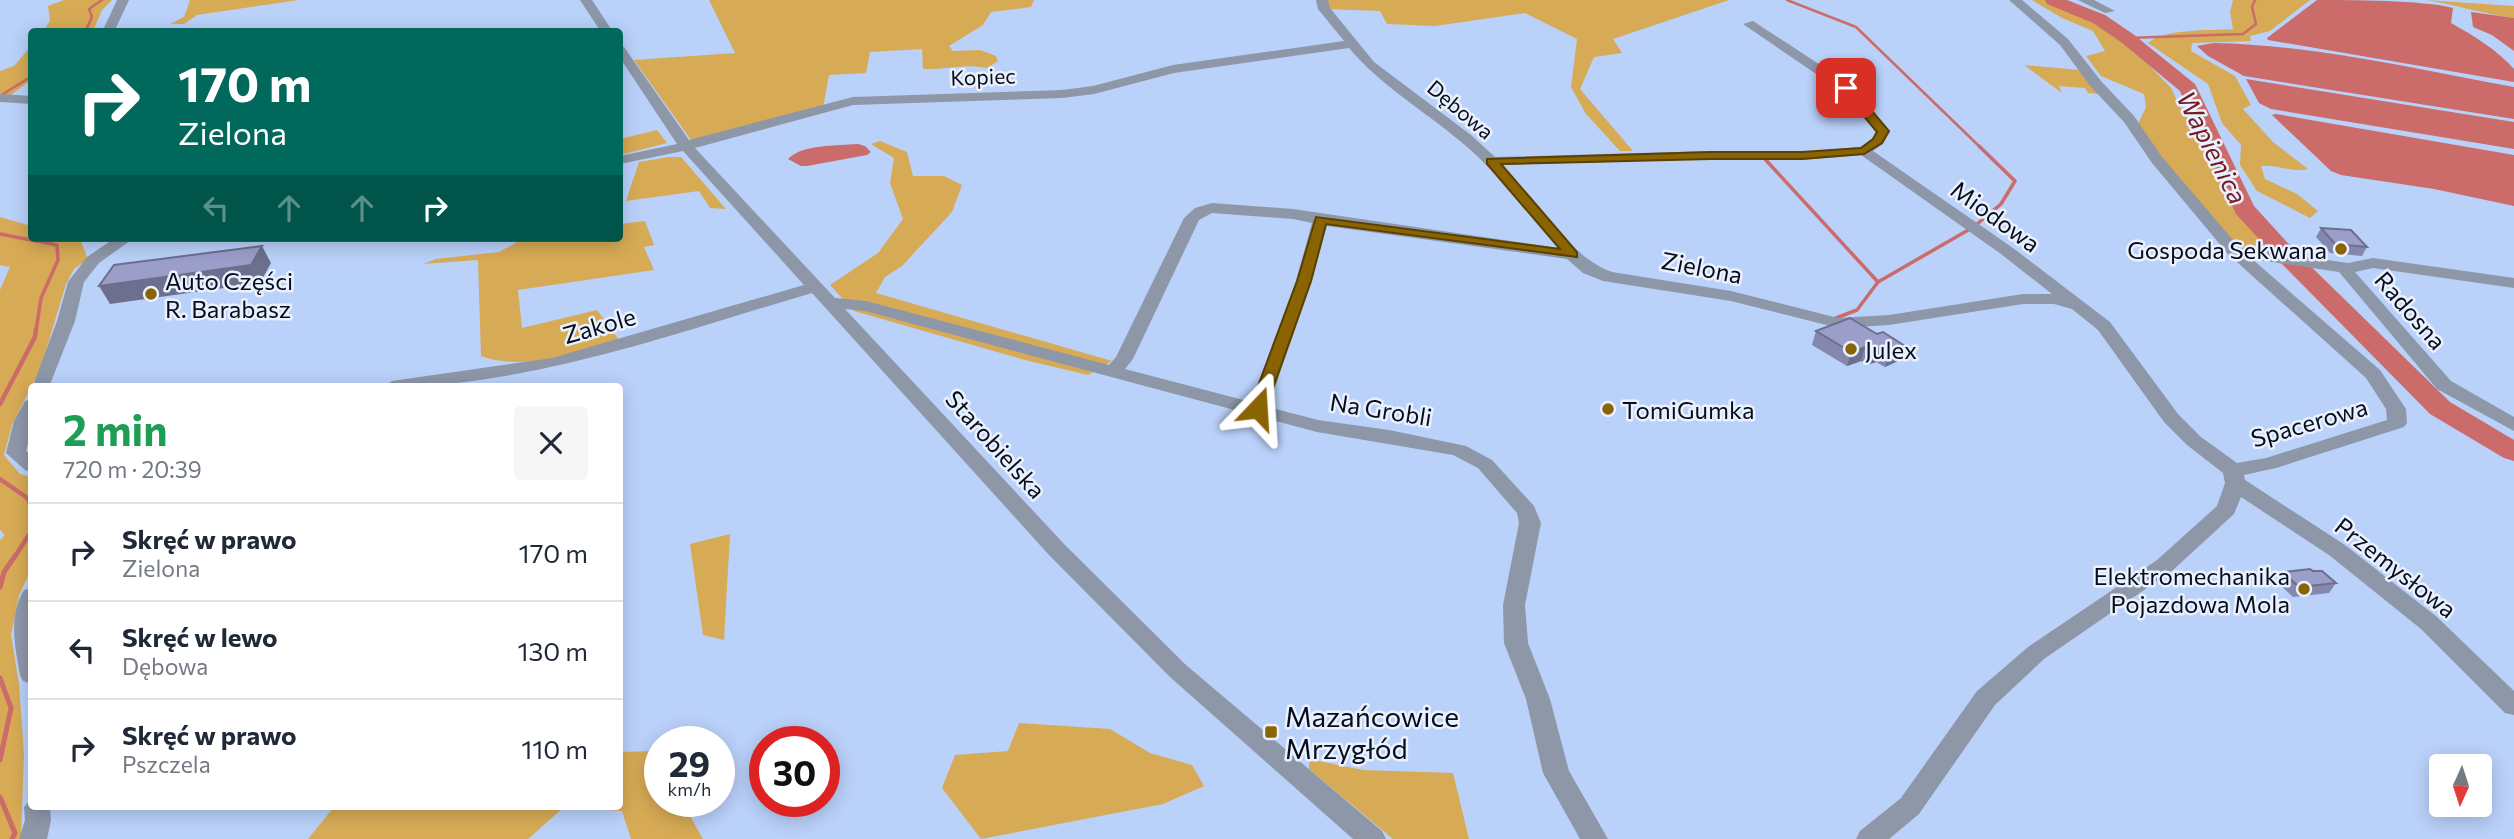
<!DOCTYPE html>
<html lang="pl">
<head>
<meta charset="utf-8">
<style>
  body { margin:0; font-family:Commissioner,sans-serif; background:#f6f6f7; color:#1f2937; height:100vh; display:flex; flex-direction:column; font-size:26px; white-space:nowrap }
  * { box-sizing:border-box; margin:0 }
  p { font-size:23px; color:#747a83 }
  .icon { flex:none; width:38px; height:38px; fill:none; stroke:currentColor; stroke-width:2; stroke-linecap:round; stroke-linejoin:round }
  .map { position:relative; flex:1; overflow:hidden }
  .sheet { position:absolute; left:28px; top:383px; width:595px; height:427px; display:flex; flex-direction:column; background:#fff; border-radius:7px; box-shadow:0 4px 18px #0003 }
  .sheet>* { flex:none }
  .guide { position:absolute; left:28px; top:28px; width:595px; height:214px; border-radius:7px; box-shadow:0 4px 18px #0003; background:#00695c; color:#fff; overflow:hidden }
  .needle { width:46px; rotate:183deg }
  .buttons { position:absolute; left:2429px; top:754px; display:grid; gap:14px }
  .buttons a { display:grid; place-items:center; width:63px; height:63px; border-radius:7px; background:#fff; box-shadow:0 4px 18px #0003; font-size:35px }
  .speed { position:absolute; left:644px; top:726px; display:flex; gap:14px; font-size:35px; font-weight:700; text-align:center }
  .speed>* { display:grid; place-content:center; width:91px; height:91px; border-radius:50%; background:#fff; box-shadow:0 4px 18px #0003; line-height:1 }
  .speed small { font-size:18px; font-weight:400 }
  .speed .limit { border:10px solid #d22; background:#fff; color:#111 }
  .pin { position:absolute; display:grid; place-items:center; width:60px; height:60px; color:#fff; margin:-30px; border-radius:14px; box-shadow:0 4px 10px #0006 }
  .me { position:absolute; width:77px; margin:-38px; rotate:20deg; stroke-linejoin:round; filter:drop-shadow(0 0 5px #0008) }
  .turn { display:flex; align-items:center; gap:24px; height:147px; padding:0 35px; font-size:32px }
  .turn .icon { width:91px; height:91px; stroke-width:2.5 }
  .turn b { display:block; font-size:49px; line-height:60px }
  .lanes { display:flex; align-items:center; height:66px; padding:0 35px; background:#0003; justify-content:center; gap:35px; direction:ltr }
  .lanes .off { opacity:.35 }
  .round { display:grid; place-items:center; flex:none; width:74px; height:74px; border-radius:7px; background:#f6f6f7 }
  .headline { display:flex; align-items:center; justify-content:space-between; height:119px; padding:0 35px }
  h1 { font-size:42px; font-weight:700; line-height:52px; color:#1e9e55 }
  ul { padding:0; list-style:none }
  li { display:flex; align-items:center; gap:21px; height:98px; padding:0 35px; border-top:2px solid #e0e1e3 }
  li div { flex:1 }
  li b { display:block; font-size:26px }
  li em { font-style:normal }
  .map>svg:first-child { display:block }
  .green { fill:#d7aa55 }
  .water { fill:#cb6b6a }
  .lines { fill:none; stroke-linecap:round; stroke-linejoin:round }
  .stream-far3 { stroke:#cb6b6a; stroke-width:2.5 }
  .stream-far2 { stroke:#cb6b6a; stroke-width:3.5 }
  .stream-far1 { stroke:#cb6b6a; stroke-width:4.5 }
  .stream { stroke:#cb6b6a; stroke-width:5 }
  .river { fill:#cb6b6a; fill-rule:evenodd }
  .minor { fill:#8d97a8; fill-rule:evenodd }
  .wall { fill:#8588ad }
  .shaded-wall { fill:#6c6f8d }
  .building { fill:#9b9ec9; stroke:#6c6f8d; stroke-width:2 }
  .route { fill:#8a6302; stroke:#5a4001; stroke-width:2 }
  .poi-dot { fill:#8a6302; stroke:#eaf1fe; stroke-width:2.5 }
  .labels { text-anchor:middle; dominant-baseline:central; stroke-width:5; stroke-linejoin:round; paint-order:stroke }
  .far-street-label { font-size:21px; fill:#060c1a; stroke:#eaf1fe }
  .street-label { font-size:24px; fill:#060c1a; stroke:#eaf1fe }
  .poi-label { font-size:24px; fill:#060c1a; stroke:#eaf1fe; text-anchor:start }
  .water-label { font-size:26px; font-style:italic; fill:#731a21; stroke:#eaf1fe }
  .near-poi-label { font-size:28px; fill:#060c1a; stroke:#eaf1fe; text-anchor:start }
</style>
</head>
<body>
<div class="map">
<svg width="2514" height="839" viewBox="0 0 2514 839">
  <rect width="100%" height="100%" fill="#bad1fa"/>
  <path class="green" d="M64 0H112L102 10 93 31H43L50 21 48 6Z
    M190 0H299L197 15 184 24H170L184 17Z
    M709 0H1034L1031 7 991 12 983 25 949 46 953 51 980 50 996 56 998 61 987 68C962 63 947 70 923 69L922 49 870 52 866 73 829 75 823 108 691 140 634 60 735 53Z
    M1322 0H1729L1613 39 1622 53 1594 57 1580 89 1633 151H1620L1586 114 1571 87 1577 39 1525 13 1435 26 1387 24 1380 11 1324 9Z
    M2032 0H2047L2082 14 2111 31 2145 61 2171 88 2180 107 2204 140 2232 202 2270 253 2247 250 2227 240 2186 192 2138 124 2146 107 2144 94 2101 76 2086 56 2105 51 2093 31 2062 18Z
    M2233 0H2310L2270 31 2250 36 2251 41 2192 43 2191 51 2235 76 2251 105 2243 109 2273 142 2308 169C2292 173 2277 164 2261 166L2265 179 2297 194 2318 211 2310 218 2257 191 2240 165 2241 145 2222 123 2208 84 2148 43C2165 28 2210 31 2233 29L2230 12Z
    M2426 0 2514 6V18C2484 14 2456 5 2426 0Z
    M31 46V80L8 97 0 96V71L14 66Z
    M2024 65 2080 70 2101 94 2088 93 2085 88 2059 86 2062 93Z
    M657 130 667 143 620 155V139Z
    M880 141 907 152 913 176H944L962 185 952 212 902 266 885 277 876 293 1112 361 1088 375 1025 360 854 311 830 285 878 253 903 219 890 183 894 158 871 144Z
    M669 157H681L726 209 710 208 699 191 626 201 639 162Z
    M0 217 31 226 32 238 80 239 88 259 74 269 66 284 41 367 12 425 4 455 20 474 32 477 31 570 19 595 11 635 19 684 24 754 21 839H0V540L5 535 0 530V290L10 267 0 265Z
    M645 221 654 245 644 247 654 270 518 290 522 328 597 310 619 340C575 352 526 372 481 356L478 260 423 264 436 259 499 252 525 238H620V224Z
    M730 534 724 640 703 635 690 544Z
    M1019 723 1110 729 1150 753 1192 765 1204 786 1163 804 981 839 942 788 955 755 1008 751Z
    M654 751 660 761V802H682L703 839H631L622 811 564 807 528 839H308L334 807H620V752Z
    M1309 759 1363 770 1453 773 1469 839H1393L1309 769Z"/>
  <path class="water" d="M2317 0C2352 0 2422 0 2453 8L2451 23C2474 36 2496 49 2514 69V82L2268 40 2267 38Z
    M2471 12 2514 18V51L2492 35 2473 27Z
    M2214 43C2315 45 2415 69 2514 87V119L2244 76 2208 56 2197 46Z
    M2246 79 2514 122V149L2271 109 2259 103Z
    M2276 114 2514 155V206L2434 189 2341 175 2331 171 2272 115Z
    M858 144 865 146 871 152 867 155 807 166H801L788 159C802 144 837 146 858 144Z"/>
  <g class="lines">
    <path class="stream-far3" d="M1787 0 1856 27 1981 148
      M85 32 92 17 89 9 102 0
      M2127 38 2243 34 2256 24 2252 7 2255 0
      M0 96 32 76"/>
    <path class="stream-far2" d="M1764 158 1878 282
      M1976 225 2001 204 2015 181 1979 146
      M0 234 57 245 58 260 41 298 36 331
      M1836 318 1857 310 1878 282 1970 229"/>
    <path class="stream-far1" d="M0 404 35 337 36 329
      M0 479 26 497 32 505
      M14 558 32 530"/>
    <path class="stream" d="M0 587 4 572 15 556
      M0 678 11 708 0 760
      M0 797 15 833 12 839"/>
    <path class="river" d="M2045 0H2067L2105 15 2133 34 2195 84 2254 206 2297 253 2450 402 2514 440V461L2504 458 2430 414 2281 263 2236 214 2180 91 2121 42 2093 23 2047 4Z"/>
    <path class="minor" d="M117 0H129L114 32H102Z
      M580 0H592L613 32H601Z
      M1316 0H1328L1330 8 1374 62 1471 135 1495 157 1711 151 1802 152 1860 147 1872 139 1876 131 1841 91 1743 24 1753 21 1851 85 1890 131 1883 144 1873 151 2013 248 2110 322 2178 414 2201 437 2237 463 2266 458 2387 420 2386 409 2366 378 2228 254 2152 163 2124 122 2091 87 2060 45 2009 0H2022L2068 39 2101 81 2134 116 2162 157 2239 247 2348 263 2373 258 2514 278V288L2373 268 2355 272 2451 381 2514 417V431L2437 389 2339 272 2252 259 2380 370 2406 409 2407 423 2404 427 2276 468 2244 475 2245 480 2345 545 2437 617 2514 691V715L2505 713 2421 629 2329 555 2241 497 2234 514 2173 570 2044 659 1995 705 1919 814 1889 839H1856L1860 831 1901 798 1977 691 2028 647 2157 560 2217 506 2225 483 2223 473 2187 445 2164 422 2098 330 2072 309 2054 304H2023L1889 325 1838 328 1731 301 1603 281 1583 273 1567 259 1327 226 1312 281 1268 407 1318 420 1389 430 1466 446 1492 460 1534 506 1541 523 1525 605 1528 643 1550 699 1569 771 1608 839H1580L1543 773 1526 699 1504 643 1503 605 1519 523 1517 513 1478 468 1453 455 1317 432 865 311 845 309 1065 545 1186 665 1382 831 1386 839H1353L1170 677 1049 555 812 293C671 334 531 387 383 387L392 381 552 358 804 285 683 151 620 164V156L677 144 620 58V46L624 47 689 140 853 97 1062 90 1093 86 1173 65 1344 41 1318 9ZM1349 48C1380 85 1423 110 1460 141 1497 171 1527 212 1558 248L1293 209 1212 203 1195 208 1184 218 1116 357 1109 365 866 301 835 298 695 148 853 105 1062 98 1094 94 1174 73ZM1861 155 2001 254 2052 294H2023L1889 315 1838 318 1731 291 1612 272C1572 259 1531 198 1502 165L1711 159 1802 160ZM1212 213 1293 219 1312 223 1296 281 1251 402 1125 369 1133 359 1199 220Z
      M2078 0H2094L2115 11 2105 13Z
      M0 94 32 96V104L0 102Z
      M115 238H134L99 263 84 282 75 321 49 387 32 388 57 321 68 282 87 257Z
      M32 399V430L26 451 32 455V472L25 470 6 453 14 421 25 401Z
      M32 588V684L23 681 20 675C15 646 8 617 24 590Z
      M32 798V807H50L51 820 47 839H19L25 820 24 807Z"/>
  </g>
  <path class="wall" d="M2321 228 2367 247 2362 256 2330 253 2316 237Z
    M1816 331 1877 334 1900 360 1885 367 1876 362 1867 365 1861 361 1847 366 1812 345Z
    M2313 571 2336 583 2329 593 2293 597 2277 582 2283 572Z"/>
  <path class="shaded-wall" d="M262 246 271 263 260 283 110 304 99 286Z
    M1905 346 1900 360 1885 367 1890 352Z
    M1865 347 1861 361 1847 366 1851 352Z
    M1881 347 1876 362 1867 365 1872 351Z"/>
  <path class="building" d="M2321 228 2351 230 2367 247 2335 244Z
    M262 246 251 265 99 286 114 265Z
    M1850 318 1877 334 1883 332 1905 346 1890 352 1881 347 1872 351 1865 347 1851 352 1816 331Z
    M2310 569 2313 571H2322L2336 583 2299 587 2283 572Z"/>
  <path class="route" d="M1842 85H1850L1889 131 1882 143 1864 154 1802 159H1711L1501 164 1577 252V257L1326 224 1311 281 1266 408 1258 413 1250 408 1297 281 1316 217 1560 249 1487 164V159L1711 152H1802L1861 148 1873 139 1877 132 1842 90Z"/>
  <g class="poi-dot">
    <circle cx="2341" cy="249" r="7"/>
    <circle cx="151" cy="294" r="7"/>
    <circle cx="1851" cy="349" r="7"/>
    <circle cx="1608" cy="409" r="7"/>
    <circle cx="2304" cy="589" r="7"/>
    <rect x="1264" y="725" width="14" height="14" rx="3.5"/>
  </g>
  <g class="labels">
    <g class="far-street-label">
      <text transform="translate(983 76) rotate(-2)">Kopiec</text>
      <text transform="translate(1461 109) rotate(40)">Dębowa</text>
    </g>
    <g class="street-label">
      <text transform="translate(1996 216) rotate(36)">Miodowa</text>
      <text transform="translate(1702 267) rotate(11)">Zielona</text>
      <text transform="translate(2411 310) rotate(49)">Radosna</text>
      <text transform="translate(599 325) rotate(-16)">Zakole</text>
      <text transform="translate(1381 409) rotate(9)">Na Grobli</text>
      <text transform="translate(2309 422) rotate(-16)">Spacerowa</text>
      <text transform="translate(996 444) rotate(48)">Starobielska</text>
      <text transform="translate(2396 567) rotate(38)">Przemysłowa</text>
    </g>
    <g class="poi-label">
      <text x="2327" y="249" text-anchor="end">Gospoda Sekwana</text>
      <text x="165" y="280">Auto Części<tspan x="165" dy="28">R. Barabasz</tspan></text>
      <text x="1865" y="349">Julex</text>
      <text x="1622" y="409">TomiGumka</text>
      <text x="2290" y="575" text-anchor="end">Elektromechanika<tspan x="2290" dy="28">Pojazdowa Mola</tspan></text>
    </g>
    <g class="water-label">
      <text transform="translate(2213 147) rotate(63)">Wapienica</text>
    </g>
    <g class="near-poi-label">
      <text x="1285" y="716">Mazańcowice<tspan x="1285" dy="32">Mrzygłód</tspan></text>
    </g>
  </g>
</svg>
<div class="buttons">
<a><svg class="needle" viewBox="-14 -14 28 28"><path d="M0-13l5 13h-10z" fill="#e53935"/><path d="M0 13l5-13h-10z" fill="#747a83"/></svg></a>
</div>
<div class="speed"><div>29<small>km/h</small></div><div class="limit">30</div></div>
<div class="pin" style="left:1846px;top:88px;background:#d93025"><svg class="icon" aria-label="arrive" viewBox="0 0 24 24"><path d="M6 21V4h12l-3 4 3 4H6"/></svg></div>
<svg class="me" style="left:1258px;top:408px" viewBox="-20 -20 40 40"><path d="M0-17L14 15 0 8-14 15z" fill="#8a6302" stroke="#fff" stroke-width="4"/></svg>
<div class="guide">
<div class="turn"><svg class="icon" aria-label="right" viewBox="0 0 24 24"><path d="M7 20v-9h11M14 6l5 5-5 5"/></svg><div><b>170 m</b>Zielona</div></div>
<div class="lanes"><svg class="icon off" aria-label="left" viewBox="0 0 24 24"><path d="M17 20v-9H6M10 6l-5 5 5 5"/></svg><svg class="icon off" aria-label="ahead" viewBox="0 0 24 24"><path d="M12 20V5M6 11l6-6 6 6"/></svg><svg class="icon off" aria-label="ahead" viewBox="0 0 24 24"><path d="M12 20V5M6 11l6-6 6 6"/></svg><svg class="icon" aria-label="right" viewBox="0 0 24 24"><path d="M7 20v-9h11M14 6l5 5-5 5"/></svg></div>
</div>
<section class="sheet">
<div class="headline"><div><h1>2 min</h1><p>720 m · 20:39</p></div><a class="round"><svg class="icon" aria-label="close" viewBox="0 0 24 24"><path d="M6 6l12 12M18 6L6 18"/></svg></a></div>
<ul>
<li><svg class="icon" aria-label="right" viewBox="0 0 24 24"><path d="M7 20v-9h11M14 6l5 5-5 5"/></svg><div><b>Skręć w prawo</b><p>Zielona</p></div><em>170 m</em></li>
<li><svg class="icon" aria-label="left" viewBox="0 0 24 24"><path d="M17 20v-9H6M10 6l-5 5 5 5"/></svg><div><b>Skręć w lewo</b><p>Dębowa</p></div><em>130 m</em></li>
<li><svg class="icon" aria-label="right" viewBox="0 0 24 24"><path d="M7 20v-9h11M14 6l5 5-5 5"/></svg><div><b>Skręć w prawo</b><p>Pszczela</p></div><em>110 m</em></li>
</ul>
</section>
</div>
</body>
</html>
